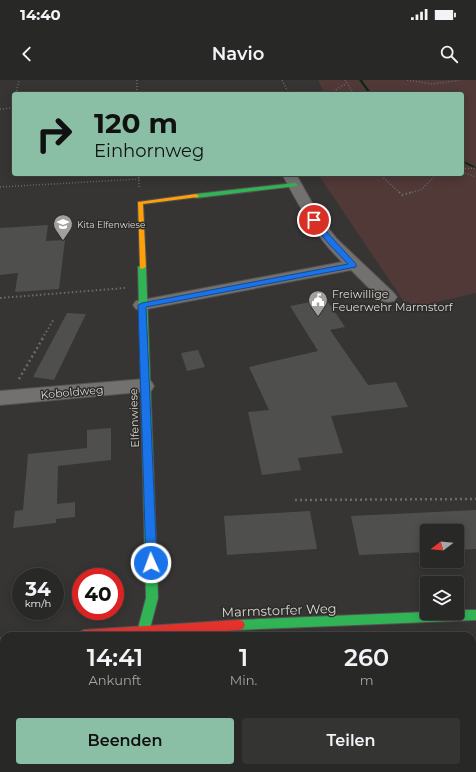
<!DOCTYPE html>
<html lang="de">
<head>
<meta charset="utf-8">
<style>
  body { margin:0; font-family:Montserrat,sans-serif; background:#343433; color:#f1f3f6; height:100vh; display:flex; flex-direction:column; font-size:15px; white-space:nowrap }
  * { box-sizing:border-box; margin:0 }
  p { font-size:13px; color:#a5a6a7 }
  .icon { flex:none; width:22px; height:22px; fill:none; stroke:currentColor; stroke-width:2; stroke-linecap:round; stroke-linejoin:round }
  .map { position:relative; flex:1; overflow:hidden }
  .sheet { position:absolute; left:0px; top:552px; width:476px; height:140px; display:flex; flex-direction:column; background:#282827; border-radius:12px 12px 0 0; box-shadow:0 2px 10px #0003,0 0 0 1px #444 }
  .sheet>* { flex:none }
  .banner { position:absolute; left:12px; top:12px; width:452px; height:84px; border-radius:4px; box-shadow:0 2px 10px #0003,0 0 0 1px #444; background:#8abfa5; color:#111; overflow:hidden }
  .needle { width:26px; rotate:254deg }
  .fabs { position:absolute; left:420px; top:444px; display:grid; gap:8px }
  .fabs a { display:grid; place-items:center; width:44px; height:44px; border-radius:4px; background:#282827; box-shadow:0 2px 10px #0003,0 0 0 1px #444; font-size:20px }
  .speed { position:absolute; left:12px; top:488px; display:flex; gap:8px; font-size:20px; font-weight:700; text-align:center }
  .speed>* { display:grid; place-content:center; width:52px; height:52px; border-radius:50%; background:#282827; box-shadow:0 2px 10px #0003,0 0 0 1px #444; line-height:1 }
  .speed small { font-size:10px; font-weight:400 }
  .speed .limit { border:6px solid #d22; background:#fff; color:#111 }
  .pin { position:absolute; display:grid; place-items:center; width:34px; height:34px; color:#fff; margin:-17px; border:2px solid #fff; border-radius:50%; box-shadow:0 1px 4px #0007 }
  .me { position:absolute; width:44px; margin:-22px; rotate:358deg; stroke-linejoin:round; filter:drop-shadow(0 0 3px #0008) }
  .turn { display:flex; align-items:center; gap:14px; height:84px; padding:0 16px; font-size:18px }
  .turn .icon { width:52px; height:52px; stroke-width:2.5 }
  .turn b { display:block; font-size:28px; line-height:34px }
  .eta { display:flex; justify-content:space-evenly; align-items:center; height:68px; text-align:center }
  .eta b { font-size:24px; font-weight:600; line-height:28px }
  .primary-button { display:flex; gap:8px; margin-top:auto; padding:8px 16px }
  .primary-button a { flex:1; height:46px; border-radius:4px; background:#8abfa5; color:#111; font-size:16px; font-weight:600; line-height:46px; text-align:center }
  .primary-button a+a { background:#343433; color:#f1f3f6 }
  .status { display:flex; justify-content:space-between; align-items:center; height:28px; padding:0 20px; background:#282827; direction:ltr }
  .status svg { height:11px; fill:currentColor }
  header { display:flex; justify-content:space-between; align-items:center; height:52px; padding:0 16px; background:#282827; font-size:18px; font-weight:600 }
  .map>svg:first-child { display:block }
  .green { fill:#503937 }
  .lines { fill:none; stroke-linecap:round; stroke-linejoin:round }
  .stream { fill:#112816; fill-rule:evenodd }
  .building { fill:#4f4f4e }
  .street-casing { stroke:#535251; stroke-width:2 }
  .fast-casing { stroke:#535251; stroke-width:2 }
  .slow-casing { stroke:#535251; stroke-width:2 }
  .jam-casing { stroke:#535251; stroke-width:2 }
  .path-far2 { stroke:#6c6b6a; stroke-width:1.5; stroke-dasharray:1 2; stroke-linecap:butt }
  .path-far1 { stroke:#6c6b6a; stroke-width:2; stroke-dasharray:1.5 2.5; stroke-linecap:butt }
  .path { stroke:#6c6b6a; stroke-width:2.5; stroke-dasharray:2 3; stroke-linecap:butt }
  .street { fill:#727170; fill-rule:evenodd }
  .fast { fill:#30b455; fill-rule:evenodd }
  .slow { fill:#ff9f0a; fill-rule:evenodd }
  .jam { fill:#e5322d; fill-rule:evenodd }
  .route { fill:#1a73e8; stroke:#114b97 }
  .labels { text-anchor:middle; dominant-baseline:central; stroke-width:3; stroke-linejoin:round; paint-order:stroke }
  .far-poi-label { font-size:9px; fill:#dad9d7; stroke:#2d2c29; text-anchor:start }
  .poi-label { font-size:11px; fill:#dad9d7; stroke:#2d2c29; text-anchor:start }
  .street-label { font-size:11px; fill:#dad9d7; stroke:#2d2c29 }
  .near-street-label { font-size:13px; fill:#dad9d7; stroke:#2d2c29 }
</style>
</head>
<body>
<div class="status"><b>14:40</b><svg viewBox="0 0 49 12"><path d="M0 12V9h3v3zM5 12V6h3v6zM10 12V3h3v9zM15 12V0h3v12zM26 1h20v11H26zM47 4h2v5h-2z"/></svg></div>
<header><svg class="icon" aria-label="back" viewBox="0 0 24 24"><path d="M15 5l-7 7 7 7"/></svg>Navio<svg class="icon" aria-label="search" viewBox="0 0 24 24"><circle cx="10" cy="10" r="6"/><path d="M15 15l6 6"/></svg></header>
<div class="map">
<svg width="476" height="692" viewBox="0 0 476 692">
  <rect width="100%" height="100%" fill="#363534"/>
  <path class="green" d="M318 0H476V213L415 227 407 221 404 222 318 94H462V14H325Z"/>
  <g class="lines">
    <path class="stream" d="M359 0H362L372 14H369Z
      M462 80 476 87V89L462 82Z"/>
  </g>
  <path class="building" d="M48 145 46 161 65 160 59 209 15 212 18 193 0 195V148Z
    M326 219 345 247 330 250 368 305 396 302 408 327 331 336 343 373 298 378 301 390 262 395 248 332 269 330 249 287 318 271 290 226Z
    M67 233 86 234 54 300 33 297Z
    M198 270 205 287 187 291 181 273Z
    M111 348V380L58 386 57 424 75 422V437L56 439V443L13 448 15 431 23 430 28 374 87 368V350Z
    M476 430V469L457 470V451H427V472L359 475 351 436Z
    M310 431 317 469 227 475 224 436Z"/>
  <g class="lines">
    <defs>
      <path id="street" d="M282 94H296L321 139 337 159 394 213 397 217 394 221 388 222 382 221 351 190 142 230 136 229 133 225 136 221 142 220 342 182C314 154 301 129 282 94Z
        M144 299 151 301 154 306 151 311 0 325V311Z"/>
      <path id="fast" d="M295 103 297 104V106L196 118 193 116 196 114Z
        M142 185 146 187 158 518 148 556H136L146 518 138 187Z
        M457 530H476V540L239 550 235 549 233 545 235 541 239 540 427 532V533H457Z
        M0 558H4V570H0Z"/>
      <path id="slow" d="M196 114 199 116 198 117 143 124 146 187 142 189 140 188 138 122Z
        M127 688H141L140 692H126Z"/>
      <path id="jam" d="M239 540 243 541 245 545 243 549 239 550 161 556H78L80 552 84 550Z"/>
    </defs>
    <use href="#street" class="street-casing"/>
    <use href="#fast" class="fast-casing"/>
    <use href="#slow" class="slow-casing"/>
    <use href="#jam" class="jam-casing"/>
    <path class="path-far2" d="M137 0V14
      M282 0 289 14
      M345 0 354 14
      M407 0 432 4 461 0
      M16 14 19 0
      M338 14 335 10 346 4
      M0 29 14 28
      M12 29 14 21
      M462 89 476 88
      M462 92 476 97
      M139 94V109
      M379 94 400 113
      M0 107 139 99
      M409 113 421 110 437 94"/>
    <path class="path-far1" d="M399 112 402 115 412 112
      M0 218 125 208
      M42 259 54 239"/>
    <path class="path" d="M19 299 43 258
      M295 420 476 419"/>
    <use href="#street" class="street"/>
    <use href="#fast" class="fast"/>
    <use href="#slow" class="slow"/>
    <use href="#jam" class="jam"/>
  </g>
  <path class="route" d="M314 138 356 184V187L146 227 157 483 155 486H147L146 483 138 225 142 223 348 184 328 163 311 142V139Z"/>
  <defs>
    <symbol id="school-pin" viewBox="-11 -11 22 30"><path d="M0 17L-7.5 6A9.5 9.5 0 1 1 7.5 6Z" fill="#a1a09e" stroke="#2d2c29"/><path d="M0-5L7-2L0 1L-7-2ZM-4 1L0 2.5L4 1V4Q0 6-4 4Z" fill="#fff"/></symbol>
    <symbol id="civic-pin" viewBox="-11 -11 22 30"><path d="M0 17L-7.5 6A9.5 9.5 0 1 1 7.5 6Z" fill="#a1a09e" stroke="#2d2c29"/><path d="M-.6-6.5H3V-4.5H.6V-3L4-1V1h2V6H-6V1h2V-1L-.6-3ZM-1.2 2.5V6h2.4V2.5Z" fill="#fff"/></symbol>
  </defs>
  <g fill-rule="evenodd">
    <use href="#school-pin" x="52" y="133" width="22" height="30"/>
    <use href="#civic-pin" x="307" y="209" width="22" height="30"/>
  </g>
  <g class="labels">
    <g class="far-poi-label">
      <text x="77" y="144">Kita Elfenwiese</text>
    </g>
    <g class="poi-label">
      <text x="332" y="214">Freiwillige<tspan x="332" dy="13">Feuerwehr Marmstorf</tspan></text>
    </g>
    <g class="street-label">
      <text transform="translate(72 312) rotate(-5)">Koboldweg</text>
      <text transform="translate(134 338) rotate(-92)">Elfenwiese</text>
    </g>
    <g class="near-street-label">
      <text transform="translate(279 530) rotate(-2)">Marmstorfer Weg</text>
    </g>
  </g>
</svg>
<div class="fabs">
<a><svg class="needle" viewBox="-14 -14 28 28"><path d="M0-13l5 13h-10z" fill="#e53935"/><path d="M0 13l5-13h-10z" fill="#a5a6a7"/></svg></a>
<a><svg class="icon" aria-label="layers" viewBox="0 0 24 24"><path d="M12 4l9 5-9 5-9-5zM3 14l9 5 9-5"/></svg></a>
</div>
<div class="speed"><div>34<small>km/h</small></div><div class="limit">40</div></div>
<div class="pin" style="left:314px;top:140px;background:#d93025"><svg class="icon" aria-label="arrive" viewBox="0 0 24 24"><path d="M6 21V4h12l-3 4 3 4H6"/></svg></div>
<svg class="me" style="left:151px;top:483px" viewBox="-20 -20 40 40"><circle r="17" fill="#1a73e8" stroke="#fff" stroke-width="3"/><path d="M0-11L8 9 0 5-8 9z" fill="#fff"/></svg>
<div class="banner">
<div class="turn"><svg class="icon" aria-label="right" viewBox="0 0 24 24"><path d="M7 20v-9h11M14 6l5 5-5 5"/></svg><div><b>120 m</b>Einhornweg</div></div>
</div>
<section class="sheet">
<div class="eta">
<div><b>14:41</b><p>Ankunft</p></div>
<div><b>1</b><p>Min.</p></div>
<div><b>260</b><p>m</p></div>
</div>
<div class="primary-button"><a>Beenden</a><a>Teilen</a></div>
</section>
</div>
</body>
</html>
